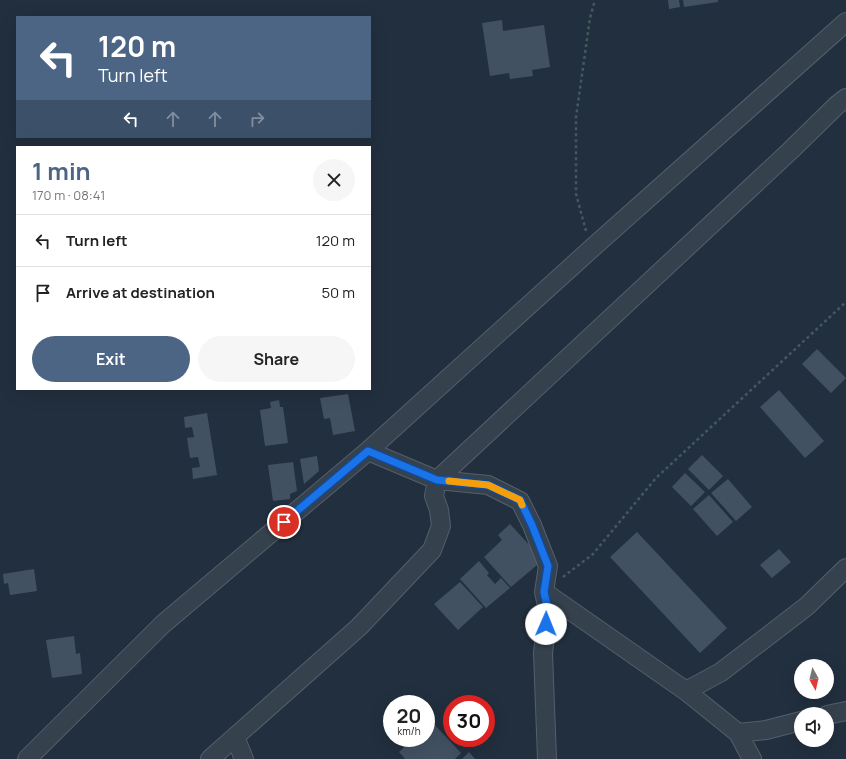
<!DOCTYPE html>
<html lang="en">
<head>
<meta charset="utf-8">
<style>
  body { margin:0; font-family:Manrope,sans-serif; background:#f6f6f6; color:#222; height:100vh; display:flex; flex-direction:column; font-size:15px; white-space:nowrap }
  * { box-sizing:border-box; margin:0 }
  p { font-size:13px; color:#767676 }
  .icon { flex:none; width:22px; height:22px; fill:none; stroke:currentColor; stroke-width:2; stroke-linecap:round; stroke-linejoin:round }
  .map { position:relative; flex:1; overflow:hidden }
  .side { position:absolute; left:16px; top:146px; width:355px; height:244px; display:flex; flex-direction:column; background:#fff; border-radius:0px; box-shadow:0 4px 16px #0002 }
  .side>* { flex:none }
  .hud { position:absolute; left:16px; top:16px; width:355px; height:122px; border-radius:0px; box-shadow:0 4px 16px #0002; background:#4d6585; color:#fff; overflow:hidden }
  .needle { width:26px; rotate:172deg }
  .tools { position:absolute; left:794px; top:659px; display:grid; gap:8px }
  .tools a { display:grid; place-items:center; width:40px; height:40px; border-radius:50%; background:#fff; box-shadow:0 4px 16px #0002; font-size:20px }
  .speed { position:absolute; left:383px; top:695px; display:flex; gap:8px; font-size:20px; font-weight:700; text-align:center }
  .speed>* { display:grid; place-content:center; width:52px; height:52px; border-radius:50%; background:#fff; box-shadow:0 4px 16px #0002; line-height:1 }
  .speed small { font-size:10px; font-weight:400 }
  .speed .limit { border:6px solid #d22; background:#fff; color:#111 }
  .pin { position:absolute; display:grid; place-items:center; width:34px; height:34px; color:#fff; margin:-17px; border:2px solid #fff; border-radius:50%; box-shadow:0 1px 4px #0007 }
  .me { position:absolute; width:44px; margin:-22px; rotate:1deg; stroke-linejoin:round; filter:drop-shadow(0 0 3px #0008) }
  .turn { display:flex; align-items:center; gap:14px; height:84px; padding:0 16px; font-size:18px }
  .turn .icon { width:52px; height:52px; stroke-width:2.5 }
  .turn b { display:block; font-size:28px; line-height:34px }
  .lanes { display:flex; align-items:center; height:38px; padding:0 16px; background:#0003; justify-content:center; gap:20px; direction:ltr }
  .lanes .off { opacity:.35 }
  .round { display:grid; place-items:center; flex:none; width:42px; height:42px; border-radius:21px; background:#f6f6f6 }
  .head { display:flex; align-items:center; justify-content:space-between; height:68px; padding:0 16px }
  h1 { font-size:24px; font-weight:700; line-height:30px; color:#4d6585 }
  .button { display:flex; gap:8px; margin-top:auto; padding:8px 16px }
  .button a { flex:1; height:46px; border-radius:24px; background:#4d6585; color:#fff; font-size:16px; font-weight:700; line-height:46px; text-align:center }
  .button a+a { background:#f6f6f6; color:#222 }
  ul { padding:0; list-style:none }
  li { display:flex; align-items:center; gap:12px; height:52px; padding:0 16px; border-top:1px solid #e0e0e0 }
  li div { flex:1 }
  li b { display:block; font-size:15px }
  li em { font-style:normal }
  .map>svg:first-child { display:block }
  .building { fill:#425162 }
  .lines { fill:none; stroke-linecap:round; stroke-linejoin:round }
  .street-casing { stroke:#545f6c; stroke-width:20 }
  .path { stroke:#425a5c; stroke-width:2.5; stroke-dasharray:3 3; stroke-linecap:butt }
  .street { stroke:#36414e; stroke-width:18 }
  .route-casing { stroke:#114b97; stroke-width:10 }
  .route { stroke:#1a73e8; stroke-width:7 }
  .slow { stroke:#f59e0b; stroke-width:7 }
</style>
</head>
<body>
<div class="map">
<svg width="846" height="759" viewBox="0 0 846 759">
  <rect width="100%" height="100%" fill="#222f3e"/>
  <path class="building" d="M668 0H679L680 7 669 9Z
    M683 0H718V2L684 7Z
    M502 20 503 31 544 25 550 67 532 70 533 76 510 79 509 73 490 76 482 23Z
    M817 349 846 378 831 393 802 364Z
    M779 390 824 441 805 458 760 407Z
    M348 394 355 431 333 435 330 418 324 419 320 398Z
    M279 400 280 407H283L288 443 265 446 260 410 271 408 270 402Z
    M207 413 217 475 193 479 192 468 200 467 198 457 190 458 187 438 194 437 192 427 185 428 184 417Z
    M702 455 723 476 709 490 688 469Z
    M317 456 319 471 304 484 300 459Z
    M293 462 297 491 290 494V499L273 501 268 465Z
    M685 473 705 492 691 506 672 487Z
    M728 479 752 507 736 521 711 493Z
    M709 495 733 522 717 536 693 509Z
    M510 524 543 560 511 587 484 557 502 540 498 535Z
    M637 532 727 628 700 653 610 557Z
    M779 549 791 562 772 578 760 565Z
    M479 561 489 573 487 575 495 584 501 578 510 588 486 608 460 579Z
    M34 569 37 591 10 595 8 583 4 584 3 574Z
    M460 582 483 607 458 630 434 604Z
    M74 636 76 654 80 653 82 674 52 678 46 640Z
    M432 722 461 753 455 759H405L399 752 414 738H426V727Z
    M469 752 475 759H462Z"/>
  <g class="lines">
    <defs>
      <path id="street" d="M368 451 437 480 488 485 520 501 532 525 548 566 544 592 548 610 543 653 547 759
        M544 592 686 691 738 733 752 759
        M686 691 721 672 807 606 846 568
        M827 715 846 711
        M738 733 766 730 801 721
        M235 737 244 759
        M27 759 163 624 368 451 591 249 846 22
        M210 759 359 627 432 550 441 526 439 510 434 496 437 480 790 151 837 105 846 98"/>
    </defs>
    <use href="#street" class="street-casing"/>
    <path class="path" d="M586 231 576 194V117L590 18 595 0
      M563 577 593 554 656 478 846 302"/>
    <use href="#street" class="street"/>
  </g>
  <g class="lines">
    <defs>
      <path id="route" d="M284 522 368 451 437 480 488 485 520 500 532 525 548 566 544 592 548 610 546 624"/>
    </defs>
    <use href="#route" class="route-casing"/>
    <use href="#route" class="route"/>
    <path class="slow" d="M449 481 488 485 520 500 522 505"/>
  </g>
</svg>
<div class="tools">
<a><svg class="needle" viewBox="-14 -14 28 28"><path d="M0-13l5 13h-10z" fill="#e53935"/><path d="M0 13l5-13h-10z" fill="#767676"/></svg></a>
<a><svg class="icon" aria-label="sound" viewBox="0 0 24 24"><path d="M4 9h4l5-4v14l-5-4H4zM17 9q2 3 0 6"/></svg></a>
</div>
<div class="speed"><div>20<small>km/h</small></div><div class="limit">30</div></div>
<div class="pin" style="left:284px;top:522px;background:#d93025"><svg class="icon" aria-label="arrive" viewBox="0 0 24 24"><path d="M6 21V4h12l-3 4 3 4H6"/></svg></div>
<svg class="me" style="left:546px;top:624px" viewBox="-20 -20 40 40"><circle r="19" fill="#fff"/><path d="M0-13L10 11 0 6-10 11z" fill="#1a73e8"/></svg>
<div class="hud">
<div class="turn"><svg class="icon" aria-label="left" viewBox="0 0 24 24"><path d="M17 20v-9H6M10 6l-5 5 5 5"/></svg><div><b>120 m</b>Turn left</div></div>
<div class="lanes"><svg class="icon" aria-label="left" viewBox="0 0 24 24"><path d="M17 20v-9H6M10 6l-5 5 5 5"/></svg><svg class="icon off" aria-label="ahead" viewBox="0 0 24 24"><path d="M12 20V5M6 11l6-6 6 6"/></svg><svg class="icon off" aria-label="ahead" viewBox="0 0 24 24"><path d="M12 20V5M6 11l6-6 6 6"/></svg><svg class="icon off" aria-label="right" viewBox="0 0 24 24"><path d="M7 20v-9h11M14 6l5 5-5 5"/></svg></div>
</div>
<section class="side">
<div class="head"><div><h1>1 min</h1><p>170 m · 08:41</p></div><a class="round"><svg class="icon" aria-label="close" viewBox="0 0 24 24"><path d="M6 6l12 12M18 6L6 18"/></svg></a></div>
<ul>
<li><svg class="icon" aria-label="left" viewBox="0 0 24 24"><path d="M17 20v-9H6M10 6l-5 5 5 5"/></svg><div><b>Turn left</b></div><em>120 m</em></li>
<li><svg class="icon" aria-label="arrive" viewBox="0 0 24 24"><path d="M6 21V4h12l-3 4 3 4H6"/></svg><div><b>Arrive at destination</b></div><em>50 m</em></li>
</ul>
<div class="button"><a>Exit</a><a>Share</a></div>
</section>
</div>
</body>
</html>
